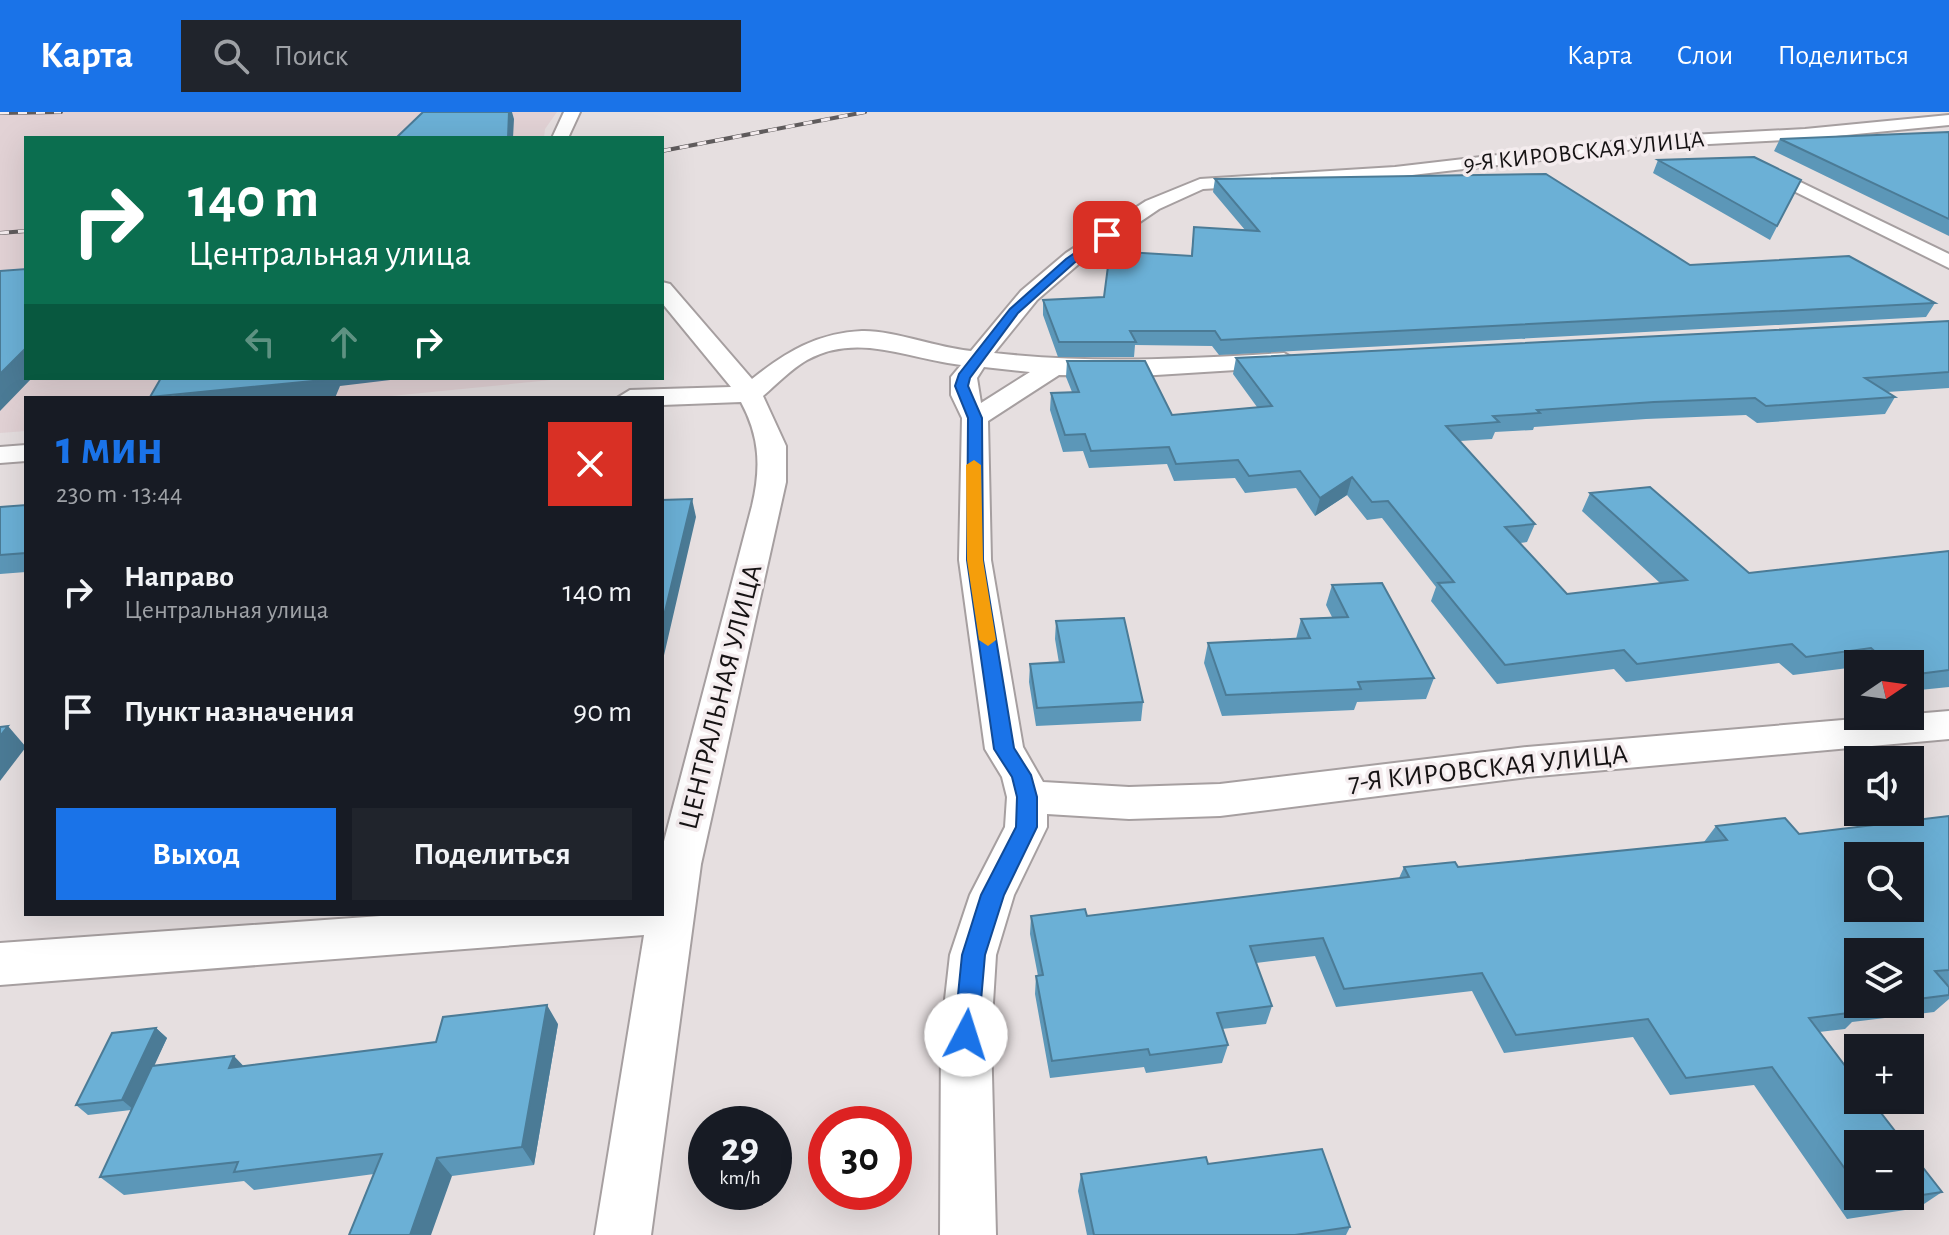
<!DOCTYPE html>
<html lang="ru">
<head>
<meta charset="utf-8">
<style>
  body { margin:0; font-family:"Alegreya Sans",sans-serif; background:#20242c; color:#f1f3f6; height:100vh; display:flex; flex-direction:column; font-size:30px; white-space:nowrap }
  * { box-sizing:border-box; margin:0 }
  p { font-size:26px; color:#9ea1a6 }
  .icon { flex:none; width:44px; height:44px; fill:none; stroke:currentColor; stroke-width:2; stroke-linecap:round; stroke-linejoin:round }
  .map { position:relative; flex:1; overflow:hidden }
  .panel { position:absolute; left:24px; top:284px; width:640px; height:520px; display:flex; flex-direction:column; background:#171b24; border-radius:0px; box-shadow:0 8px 32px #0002 }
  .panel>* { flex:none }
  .banner { position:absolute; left:24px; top:24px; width:640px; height:244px; border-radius:0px; box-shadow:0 8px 32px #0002; background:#0b6e4f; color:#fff; overflow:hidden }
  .needle { width:52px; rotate:77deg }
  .buttons { position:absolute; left:1844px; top:538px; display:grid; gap:16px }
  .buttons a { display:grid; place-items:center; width:80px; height:80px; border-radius:0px; background:#171b24; box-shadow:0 8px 32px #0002; font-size:40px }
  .speed { position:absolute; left:688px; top:994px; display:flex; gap:16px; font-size:40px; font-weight:700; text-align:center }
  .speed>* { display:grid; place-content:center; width:104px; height:104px; border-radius:50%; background:#171b24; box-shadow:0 8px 32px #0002; line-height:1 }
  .speed small { font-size:20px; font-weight:400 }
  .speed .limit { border:12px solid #d22; background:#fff; color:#111 }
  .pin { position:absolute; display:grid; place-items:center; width:68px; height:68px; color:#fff; margin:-34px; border-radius:16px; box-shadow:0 4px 12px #0006 }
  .me { position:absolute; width:88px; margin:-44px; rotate:5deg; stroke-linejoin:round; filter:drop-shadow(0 0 6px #0008) }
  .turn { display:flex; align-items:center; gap:28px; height:168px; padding:0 32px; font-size:36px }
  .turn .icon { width:104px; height:104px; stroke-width:2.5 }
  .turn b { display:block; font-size:56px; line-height:68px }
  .lanes { display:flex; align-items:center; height:76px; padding:0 32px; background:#0003; justify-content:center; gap:40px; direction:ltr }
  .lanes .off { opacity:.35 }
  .round { display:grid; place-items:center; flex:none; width:84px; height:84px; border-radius:0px; background:#20242c }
  .headline { display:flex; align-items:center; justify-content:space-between; height:136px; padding:0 32px }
  h1 { font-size:48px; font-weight:700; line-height:60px; color:#1a73e8 }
  .button { display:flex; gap:16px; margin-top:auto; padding:16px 32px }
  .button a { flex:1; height:92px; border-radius:0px; background:#1a73e8; color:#fff; font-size:32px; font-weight:700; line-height:92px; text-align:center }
  .button a+a { background:#20242c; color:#f1f3f6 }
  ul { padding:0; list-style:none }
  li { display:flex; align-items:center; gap:24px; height:120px; padding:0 32px }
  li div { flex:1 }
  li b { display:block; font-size:30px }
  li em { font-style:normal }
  header { display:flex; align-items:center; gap:48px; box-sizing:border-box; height:112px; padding:0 40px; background:#1a73e8; color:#fff }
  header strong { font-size:38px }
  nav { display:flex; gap:44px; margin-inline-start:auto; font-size:28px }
  .search { width:560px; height:72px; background:#20242c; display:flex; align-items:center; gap:20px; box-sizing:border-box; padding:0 28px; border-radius:0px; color:#9ea1a6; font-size:30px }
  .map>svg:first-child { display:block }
  .built { fill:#e2d2d5 }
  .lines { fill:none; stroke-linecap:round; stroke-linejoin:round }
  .street-casing { stroke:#a69fa0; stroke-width:4 }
  .street { fill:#fff; fill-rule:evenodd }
  .rail-casing { stroke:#5f5b5c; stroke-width:4 }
  .rail { stroke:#f4ecee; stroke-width:3; stroke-dasharray:9; stroke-linecap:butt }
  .wall { fill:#5c97b8; fill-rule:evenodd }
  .shaded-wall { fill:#4b7b96 }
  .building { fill:#6bb0d6; stroke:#4b7b96; stroke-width:2; fill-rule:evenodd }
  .route { fill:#1a73e8; stroke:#114b97; stroke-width:2 }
  .slow { fill:#f59e0b }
  .labels { text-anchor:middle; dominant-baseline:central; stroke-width:7; stroke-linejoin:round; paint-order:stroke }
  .far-street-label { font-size:24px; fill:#161314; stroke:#f4ecee }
  .street-label { font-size:28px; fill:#161314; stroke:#f4ecee }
</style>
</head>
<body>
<header>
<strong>Карта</strong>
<div class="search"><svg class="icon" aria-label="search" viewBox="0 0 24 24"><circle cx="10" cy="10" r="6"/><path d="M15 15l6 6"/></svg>Поиск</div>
<nav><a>Карта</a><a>Слои</a><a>Поделиться</a></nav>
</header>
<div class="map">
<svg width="1949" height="1123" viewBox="0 0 1949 1123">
  <rect width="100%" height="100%" fill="#e6dfe0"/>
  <path class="built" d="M0 0H557L545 17 544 26H26V266H572L371 286H26V319L0 321Z"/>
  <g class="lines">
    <defs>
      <path id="street" d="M564 0H580L568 26H552Z
        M1949 3V13L1805 27 1653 35 1395 65 1203 77 1159 97 1081 150 1037 188 994 241C1092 252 1186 247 1284 241L1296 248 1284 255 1140 264 1059 263 988 309 991 448 1023 635 1043 670 1129 675 1220 672 1527 635 1949 599V627L1527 665 1220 704 1129 707 1047 702V715L1014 783 996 843 991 923 996 1123H940L941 923 950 843 970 783 1005 715 1007 685 1002 665 985 637 959 448 962 306 951 283V265L961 253C908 247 858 220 807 248 791 257 777 272 763 284L786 334V370L701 752 651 1123H595L644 823 0 873V831L409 802H662V737L752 394C761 356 760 325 741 290L662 293V286H617L630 278 731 275 662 191V170L670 172 752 267C786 240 817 221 862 219 892 218 939 236 971 239L1021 179 1066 141 1146 89 1200 67 1395 55 1653 25 1805 17ZM984 255 1030 260 981 291 977 266Z
        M1755 48 1949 142V156L1749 57V49Z
        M26 333V349L0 351V335Z"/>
    </defs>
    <use href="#street" class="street-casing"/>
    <use href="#street" class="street"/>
    <defs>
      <path id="rail" d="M0 1 61 0
        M662 39 865 0
        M0 121 26 119"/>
    </defs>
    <use href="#rail" class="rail-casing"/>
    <use href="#rail" class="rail"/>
  </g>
  <path class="wall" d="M1949 20V124L1774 39 1780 27Z
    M1658 48 1801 68 1770 128 1653 61Z
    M1215 67 1690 153 1935 191 1926 205 1219 243 1212 234 1135 233 1134 245H1058L1043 203V188L1104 185 1191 144 1194 115 1245 118 1213 80Z
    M1949 209V276L1887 280 1895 285 1885 302 1757 311 1746 303 1646 307 1534 315 1533 318 1495 320 1492 327 1460 329 1535 412 1527 430 1520 431 1567 482 1660 471 1582 399 1590 381 1749 461 1949 439V575L1910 579V552H1858V556L1856 555 1793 563 1779 551 1626 570 1614 557 1497 572 1431 489 1436 475 1382 406 1367 408 1347 383 1315 404 1296 376 1245 381 1235 366 1174 369 1167 352 1089 356 1083 339 1063 340 1050 298 1051 281 1072 280 1066 265 1067 249 1172 303 1257 295 1233 262 1236 246Z
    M26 393V460L0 462V395Z
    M1332 473 1434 566 1426 587 1357 590 1354 598 1222 604 1204 551 1208 531 1296 527 1301 507 1332 505 1326 493Z
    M1056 509 1143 590 1141 609 1036 614 1029 570 1030 552 1059 551 1055 527Z
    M1949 704V873H1948L1949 875V887L1934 900 1852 910 1845 917 1819 920 1858 1032V1084H1910L1942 1080 1918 1096 1847 1107 1754 973 1670 983 1633 925 1504 941 1472 879 1336 895 1315 844 1256 851 1272 894 1266 912 1222 917 1228 933 1222 951 1146 961 1144 955 1050 966 1035 882 1036 864H1038L1030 822 1031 804H1087L1399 766 1404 755H1458L1704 730 1716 714 1799 722ZM1910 840V892H1858Z
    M558 912 534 1053 452 1064 374 1062 254 1078 244 1069 124 1083 100 1065 131 998 88 1003 76 993 156 916 167 926 154 953 243 954 436 930Z
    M1208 1052 1350 1115 1346 1123H1087L1078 1079 1081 1062Z"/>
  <path class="shaded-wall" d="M509 0H512L514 7 513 26H508Z
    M26 236V266H32L0 299V262Z
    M324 266H407L340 274 335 286H150Z
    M1352 365 1347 383 1315 404 1320 386Z
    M692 387 696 405 662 552V512Z
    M8 614 26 635 0 669V624Z
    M547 893 558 912 534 1053 522 1035Z
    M156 916 167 926 134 998 122 988Z
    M234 944 252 963 229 956Z
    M437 1046 452 1064 431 1123H410Z"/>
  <path class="building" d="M423 0H509L508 26H396Z
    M1949 20V107L1780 27Z
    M1754 45 1801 68 1777 114 1658 48Z
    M1546 62 1690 153 1849 144 1935 191 1221 228 1215 219H1130L1136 230H1059L1043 188 1104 185 1110 139 1192 144 1194 115 1259 119 1215 67Z
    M26 157V236L0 262V159Z
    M1949 209V260L1865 266 1895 285 1766 294 1755 286 1654 290 1537 298 1540 301 1493 304 1499 310 1446 314 1535 412 1505 415 1567 482 1687 468 1590 381 1650 375 1749 461 1949 439V558L1910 563V552H1889L1871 536 1806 545 1792 532 1637 552 1624 538 1505 553 1438 471 1454 470 1388 389 1372 390 1352 365 1320 386 1300 359 1249 364 1238 348 1176 352 1169 335 1091 339 1085 322 1065 323 1051 281 1079 280 1067 249H1145L1172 303 1272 294 1236 246Z
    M161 266H324L323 268 150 285Z
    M692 387 662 512V388Z
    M26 393V441L0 443V395Z
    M1382 471 1434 566 1358 570 1361 577 1226 583 1208 531 1310 526 1301 507 1348 505 1332 473Z
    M1124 506 1143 590 1037 596 1030 552 1064 550 1056 509Z
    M8 614 0 624V615Z
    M1949 704V858L1935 859 1949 875V883L1910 888V840H1858V892H1876L1860 894 1864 899 1809 906 1858 971V988H1871L1905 1032H1858V1075L1772 955 1686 966 1648 907 1516 923 1482 861 1344 877 1323 826 1250 834 1272 894 1217 901 1228 933 1150 943 1148 937 1052 949 1036 864 1043 863 1031 804 1085 797 1087 804 1409 765 1404 755 1455 750 1458 755 1727 728 1716 714 1785 706 1799 722ZM1858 744H1910V796H1858Z
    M547 893 522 1035 437 1046 410 1123H349L382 1042 234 1060 238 1050 100 1065 152 954 234 944 229 956 436 930 443 905Z
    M156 916 122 988 76 993 112 921Z
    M1322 1037 1350 1115 1295 1123H1094L1081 1062 1206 1045 1208 1052Z
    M1910 1039 1942 1080 1869 1091 1864 1084H1910Z"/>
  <path class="route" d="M1104 121 1112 123 1074 151 1018 201 970 266 968 274 982 306 983 448 1014 636 1031 663 1037 685V715L1004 783 985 843 978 923 975 931 966 935 957 931 954 923 962 843 981 783 1016 715 1017 685 1012 665 994 637 967 448 968 306 955 274 959 262 1010 197 1066 147Z"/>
  <path class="slow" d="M974 348 981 353 983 448 996 528 988 534 979 528 967 448 966 353Z"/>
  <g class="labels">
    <g class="far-street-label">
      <text transform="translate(1584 40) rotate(-6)">9-Я КИРОВСКАЯ УЛИЦА</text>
    </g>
    <g class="street-label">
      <text transform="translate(721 585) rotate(-76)">ЦЕНТРАЛЬНАЯ УЛИЦА</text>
      <text transform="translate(1488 657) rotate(-6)">7-Я КИРОВСКАЯ УЛИЦА</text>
    </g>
  </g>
</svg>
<div class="buttons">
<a><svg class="needle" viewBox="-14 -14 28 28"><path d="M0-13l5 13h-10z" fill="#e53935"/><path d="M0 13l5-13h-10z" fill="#9ea1a6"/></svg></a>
<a><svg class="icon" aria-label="sound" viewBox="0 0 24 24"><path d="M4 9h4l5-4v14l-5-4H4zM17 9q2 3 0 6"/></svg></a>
<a><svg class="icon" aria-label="search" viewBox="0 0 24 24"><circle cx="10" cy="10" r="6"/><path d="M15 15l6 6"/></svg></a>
<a><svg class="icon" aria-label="layers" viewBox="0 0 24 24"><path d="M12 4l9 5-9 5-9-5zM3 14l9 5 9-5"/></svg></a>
<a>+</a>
<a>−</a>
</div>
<div class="speed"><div>29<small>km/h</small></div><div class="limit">30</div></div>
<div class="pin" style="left:1107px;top:123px;background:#d93025"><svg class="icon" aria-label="arrive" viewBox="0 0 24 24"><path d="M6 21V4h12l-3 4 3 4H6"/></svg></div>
<svg class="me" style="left:966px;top:923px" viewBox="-20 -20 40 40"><circle r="19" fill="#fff"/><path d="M0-13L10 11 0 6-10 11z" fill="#1a73e8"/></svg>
<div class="banner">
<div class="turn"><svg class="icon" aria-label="right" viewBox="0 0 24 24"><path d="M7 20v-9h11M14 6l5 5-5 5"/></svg><div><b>140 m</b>Центральная улица</div></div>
<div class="lanes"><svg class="icon off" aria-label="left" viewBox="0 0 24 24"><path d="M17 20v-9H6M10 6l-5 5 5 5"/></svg><svg class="icon off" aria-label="ahead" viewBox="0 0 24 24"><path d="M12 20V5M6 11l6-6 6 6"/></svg><svg class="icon" aria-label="right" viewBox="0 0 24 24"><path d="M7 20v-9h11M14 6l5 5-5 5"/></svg></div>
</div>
<section class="panel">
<div class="headline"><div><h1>1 мин</h1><p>230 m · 13:44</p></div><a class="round" style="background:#d93025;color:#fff"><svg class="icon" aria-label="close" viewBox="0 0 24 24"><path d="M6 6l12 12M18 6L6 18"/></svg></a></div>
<ul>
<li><svg class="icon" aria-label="right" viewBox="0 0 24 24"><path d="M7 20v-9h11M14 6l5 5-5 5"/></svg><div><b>Направо</b><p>Центральная улица</p></div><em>140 m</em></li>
<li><svg class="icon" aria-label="arrive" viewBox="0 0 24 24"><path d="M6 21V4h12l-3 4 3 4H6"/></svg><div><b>Пункт назначения</b></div><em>90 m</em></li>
</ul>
<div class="button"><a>Выход</a><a>Поделиться</a></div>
</section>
</div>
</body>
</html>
